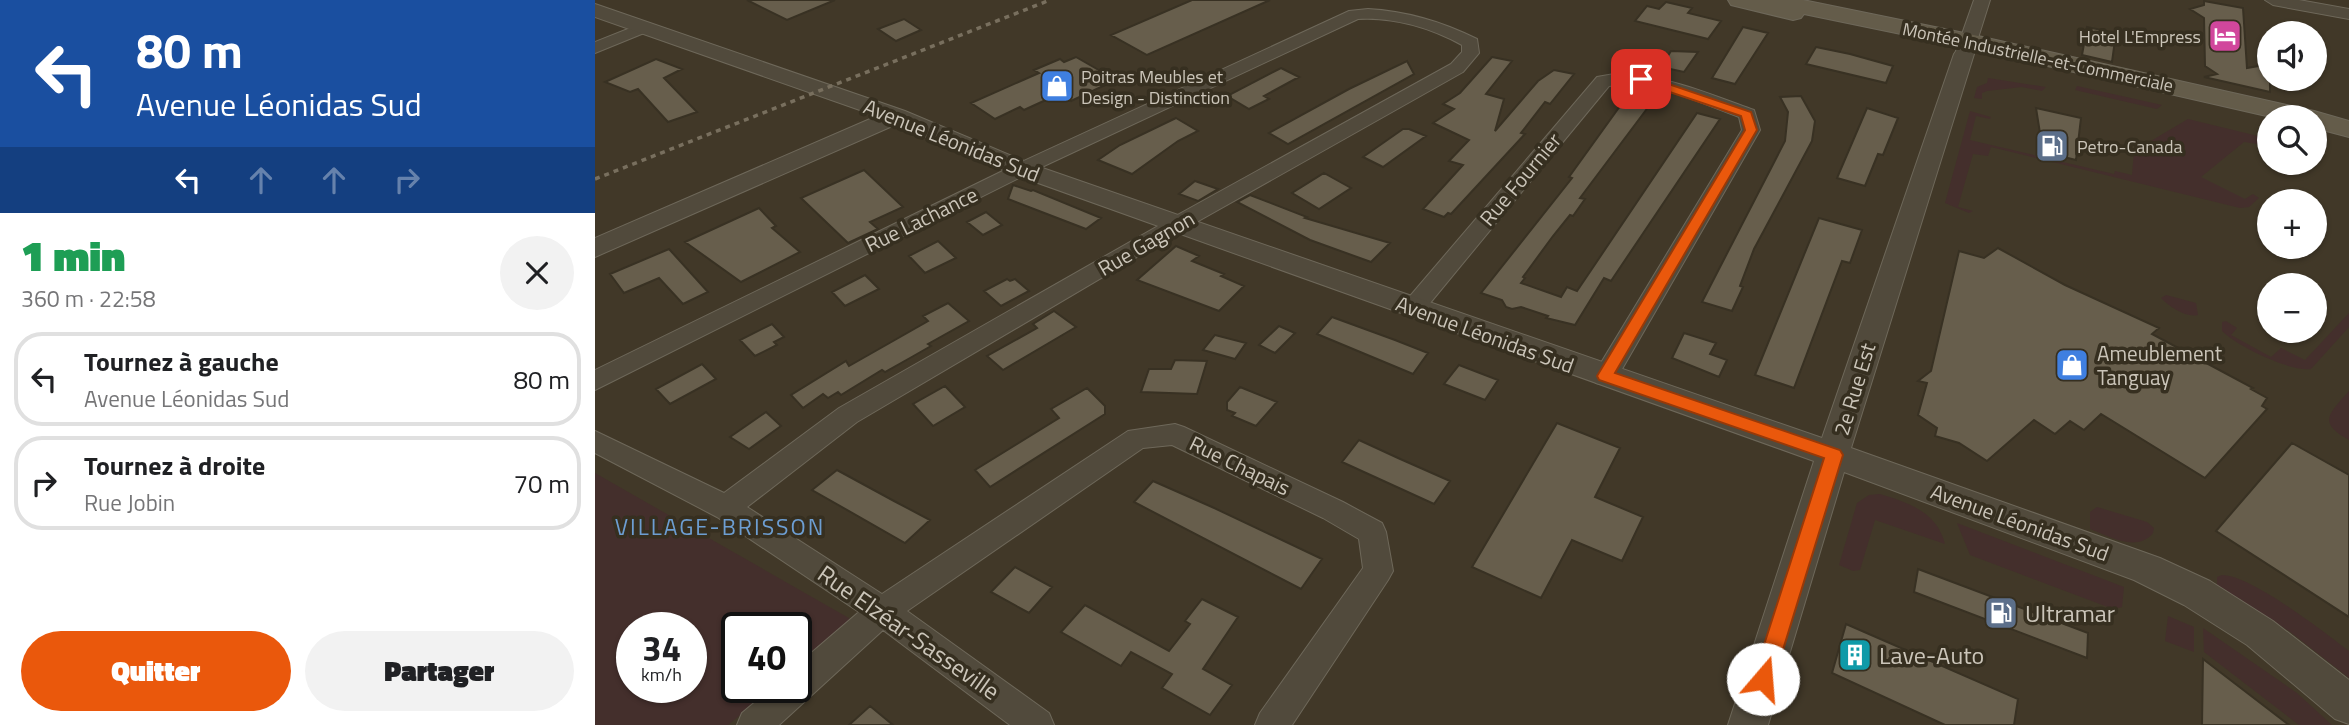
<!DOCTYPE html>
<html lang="fr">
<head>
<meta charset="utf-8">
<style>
  body { margin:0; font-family:"Titillium Web",sans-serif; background:#f2f2f2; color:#202124; height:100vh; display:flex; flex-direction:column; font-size:26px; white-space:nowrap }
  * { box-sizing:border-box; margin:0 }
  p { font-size:23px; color:#757577 }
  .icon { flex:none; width:38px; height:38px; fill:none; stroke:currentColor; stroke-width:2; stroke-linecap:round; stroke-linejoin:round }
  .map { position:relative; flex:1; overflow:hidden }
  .sheet { display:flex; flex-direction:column; background:#fff; width:595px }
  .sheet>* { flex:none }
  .banner { background:#1a4fa0; color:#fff; overflow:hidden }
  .fabs { position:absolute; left:1662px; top:21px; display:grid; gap:14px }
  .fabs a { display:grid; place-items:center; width:70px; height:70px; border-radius:50%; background:#fff; box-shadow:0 2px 5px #0004; font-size:35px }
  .speed { position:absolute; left:21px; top:612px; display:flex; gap:14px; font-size:35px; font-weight:700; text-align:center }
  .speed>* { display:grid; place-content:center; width:91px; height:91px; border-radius:50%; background:#fff; box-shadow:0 2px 5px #0004; line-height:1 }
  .speed small { font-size:18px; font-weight:400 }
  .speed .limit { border:4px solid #111; border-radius:10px; background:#fff; color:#111 }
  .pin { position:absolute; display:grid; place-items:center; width:60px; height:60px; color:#fff; margin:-30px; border-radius:14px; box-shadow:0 4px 10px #0006 }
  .me { position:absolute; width:77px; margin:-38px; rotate:18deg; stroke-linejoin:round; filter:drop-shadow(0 0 5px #0008) }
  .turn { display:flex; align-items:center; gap:24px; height:147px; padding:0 21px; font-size:32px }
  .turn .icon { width:91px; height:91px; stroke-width:2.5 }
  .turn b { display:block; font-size:49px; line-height:60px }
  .lanes { display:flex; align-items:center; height:66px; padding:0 21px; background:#0003; justify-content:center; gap:35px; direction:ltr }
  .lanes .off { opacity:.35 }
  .round { display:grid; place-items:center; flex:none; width:74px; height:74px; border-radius:37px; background:#f2f2f2 }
  .overview { display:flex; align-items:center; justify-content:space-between; height:119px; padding:0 21px }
  h1 { font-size:42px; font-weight:800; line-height:52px; color:#1e9e55 }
  .button { display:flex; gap:14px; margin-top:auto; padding:14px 21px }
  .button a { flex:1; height:80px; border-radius:42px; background:#ea580c; color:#fff; font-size:28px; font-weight:800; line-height:80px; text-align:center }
  .button a+a { background:#f2f2f2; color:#202124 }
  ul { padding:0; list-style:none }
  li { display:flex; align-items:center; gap:21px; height:94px; margin:0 14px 10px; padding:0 7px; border:4px solid #e0e0e0; border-radius:28px }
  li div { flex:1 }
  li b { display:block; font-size:26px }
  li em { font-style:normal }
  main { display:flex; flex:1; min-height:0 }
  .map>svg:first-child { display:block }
  .green { fill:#442f2c; fill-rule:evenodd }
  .building { fill:#675e4c; stroke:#383123; stroke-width:2 }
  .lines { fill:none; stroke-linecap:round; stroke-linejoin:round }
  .minor-casing { stroke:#6e685a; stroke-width:2 }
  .tertiary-casing { stroke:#6e685a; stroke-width:2 }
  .secondary-casing { stroke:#6e685a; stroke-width:2 }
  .minor { fill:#514a3c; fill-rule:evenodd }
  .tertiary { fill:#514a3c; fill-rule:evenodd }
  .secondary { fill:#645c4a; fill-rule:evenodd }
  .rail { stroke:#786f5e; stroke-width:3.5; stroke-dasharray:5 5; stroke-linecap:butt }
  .route { fill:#ea580c; stroke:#983908; stroke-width:2 }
  .labels { text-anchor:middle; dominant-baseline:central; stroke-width:7; stroke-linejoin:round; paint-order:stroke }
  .far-poi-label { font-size:18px; fill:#cbc5b9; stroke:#362f20; text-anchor:start }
  .far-street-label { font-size:18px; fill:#cbc5b9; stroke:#362f20 }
  .street-label { font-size:21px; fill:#cbc5b9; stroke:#362f20 }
  .poi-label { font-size:21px; fill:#cbc5b9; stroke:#362f20; text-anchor:start }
  .neighbourhood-label { font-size:23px; letter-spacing:2px; fill:#6d9ed2; stroke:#362f20 }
  .near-poi-label { font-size:24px; fill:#cbc5b9; stroke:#362f20; text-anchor:start }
  .near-street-label { font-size:24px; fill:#cbc5b9; stroke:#362f20 }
</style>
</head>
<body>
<main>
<section class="sheet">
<div class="banner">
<div class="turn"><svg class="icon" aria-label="left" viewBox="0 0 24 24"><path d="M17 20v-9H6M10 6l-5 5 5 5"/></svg><div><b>80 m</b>Avenue Léonidas Sud</div></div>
<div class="lanes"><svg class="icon" aria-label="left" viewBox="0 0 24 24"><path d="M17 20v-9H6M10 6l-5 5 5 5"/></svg><svg class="icon off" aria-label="ahead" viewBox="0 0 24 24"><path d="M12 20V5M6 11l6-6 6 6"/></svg><svg class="icon off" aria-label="ahead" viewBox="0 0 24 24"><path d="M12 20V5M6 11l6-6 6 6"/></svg><svg class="icon off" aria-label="right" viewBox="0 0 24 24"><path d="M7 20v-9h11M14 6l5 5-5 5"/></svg></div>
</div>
<div class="overview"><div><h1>1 min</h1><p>360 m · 22:58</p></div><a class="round"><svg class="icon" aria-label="close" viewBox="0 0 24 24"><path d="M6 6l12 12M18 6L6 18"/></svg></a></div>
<ul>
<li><svg class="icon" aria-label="left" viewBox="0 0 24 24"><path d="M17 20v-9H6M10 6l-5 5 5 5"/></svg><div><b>Tournez à gauche</b><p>Avenue Léonidas Sud</p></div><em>80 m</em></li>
<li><svg class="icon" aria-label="right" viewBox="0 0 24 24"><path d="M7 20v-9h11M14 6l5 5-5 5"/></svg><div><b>Tournez à droite</b><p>Rue Jobin</p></div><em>70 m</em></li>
</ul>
<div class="button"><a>Quitter</a><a>Partager</a></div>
</section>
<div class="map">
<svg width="1754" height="725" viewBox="0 0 1754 725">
  <rect width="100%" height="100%" fill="#413828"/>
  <path class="green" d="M1393 78 1451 87 1447 91 1427 87 1392 91 1387 93V99L1379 98 1382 87 1392 83Z
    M1482 86 1567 105 1562 109 1480 90Z
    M1375 111 1396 117 1395 119 1381 116 1375 140 1519 174 1520 171 1537 175 1539 151 1593 119 1675 139V146L1649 142 1606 177 1650 199 1658 194 1664 198 1654 207 1645 208 1396 147 1393 156 1378 154 1363 207 1378 211 1374 213 1350 203Z
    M1571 295 1601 303 1603 315C1592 318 1574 307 1566 298Z
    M1754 313V327L1716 369C1695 372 1642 346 1627 331V322L1631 321 1642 328 1636 335 1676 357 1686 348 1710 360Z
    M1754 391V440C1721 422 1735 413 1754 391Z
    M0 473 259 621 201 669V628H142V688H178L133 725H0ZM37 628H96V688H37Z
    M1285 494C1314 503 1342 512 1350 544L1280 520 1265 570 1258 571 1244 565 1262 503 1274 495Z
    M1502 507 1552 522 1559 528 1558 533C1542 553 1514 536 1495 529V512Z
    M1362 523 1529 587 1527 607 1518 609 1375 555Z
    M1627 575C1656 575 1729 632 1754 651V678L1694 631 1622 586V577Z
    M1573 616 1599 627V652L1570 641Z
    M1608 628 1702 693 1737 725H1704L1609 652Z"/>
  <path class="building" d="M152 0H240L192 20Z
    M597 0H675L552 55 516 35Z
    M1609 1 1648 8 1652 68 1675 64V92L1609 77 1622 74 1610 66 1609 18 1595 9 1609 5Z
    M1071 2 1097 8 1093 13 1126 21 1113 39 1040 21 1052 6 1064 9Z
    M309 19 326 30 301 41 283 29Z
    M1148 27 1173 33 1140 84 1117 78Z
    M1492 27 1521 33 1517 62 1487 55Z
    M1221 47 1255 54 1298 66 1291 83 1211 64Z
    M1076 51 1103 52 1089 72 1066 67Z
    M481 57 521 80 476 101 464 94 429 110 425 107 400 119 376 103 444 73 439 70 465 59 469 62Z
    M897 57 917 61 891 94 909 99 900 131 943 81 959 70 979 74 955 104 950 102 926 133 930 134 856 214 853 213 849 217 828 209 868 165 854 161 874 140 838 123 859 109 848 104 865 93Z
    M61 59 87 69 69 78 102 112 73 122 43 89 35 92 10 82Z
    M812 61 819 74 693 144 674 133 754 89Z
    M686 68 704 77 669 96 674 99 654 109 632 96Z
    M1033 95 1057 102 985 198 990 199 978 216 975 215 958 236 928 277 930 278 926 283 966 297 972 287 982 291 1102 113 1125 119 1016 281 1009 278 980 325 951 318 953 316 926 307 917 309 911 307 907 300 886 293 977 178 974 177Z
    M1206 96 1220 121 1217 141 1159 249 1145 286 1148 287 1137 311 1107 302 1190 141 1193 112 1185 97Z
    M1272 108 1303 118 1288 155 1283 154 1270 186 1242 178Z
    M1441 108 1486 118 1481 160 1448 152Z
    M581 118 603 131 583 141 537 174 503 160 525 145Z
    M808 129H814L831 136 788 167 768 157Z
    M269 170 308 207 275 222 283 229 253 243 206 198Z
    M729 173 756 188 724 209 697 193Z
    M600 181 623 189 603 201 584 194Z
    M418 185 436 191 438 190 506 218 491 229 413 199Z
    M655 195 712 217 710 218 795 243 776 262 715 240 642 202Z
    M164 208 181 226 177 228 205 252 146 282 90 242Z
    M391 212 407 225 388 235 372 222Z
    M1224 218 1267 230 1255 263 1247 261 1199 388 1160 375Z
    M343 241 361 258 330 273 314 256Z
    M581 246 604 256 597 261 629 274 626 276 649 286 624 311 542 280Z
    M1403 248 1470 285 1564 328 1557 334 1658 388 1656 389 1672 398 1667 406 1672 409 1610 478 1506 414 1489 430 1475 421 1460 434 1439 420 1392 461 1364 443 1340 436 1342 428 1323 415 1332 383 1323 381 1336 371 1364 251 1389 258Z
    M74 249 113 292 88 304 64 278 29 293 15 274Z
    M270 275 284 289 250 306 237 292Z
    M412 279 415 281 420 279 434 291 406 306 389 291Z
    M353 303 374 321 333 344 336 346 315 358 290 372 287 370 246 395 243 392 233 398 228 394 208 408 196 395 251 361 254 366 333 321 328 316Z
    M459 311 481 327 408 370 392 356 442 328 438 324Z
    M737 317 800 340 833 353 818 374 722 334Z
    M177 324 189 337 179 342 182 345 160 356 145 340Z
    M684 326 700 333 680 353 664 345Z
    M1089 333 1121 343 1115 354 1132 360 1124 377 1077 358Z
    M620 335 651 343 640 359 608 350Z
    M580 360 612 361 602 394 546 392 554 369H576Z
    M107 364 121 379 75 404 61 389Z
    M864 365 903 380 890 400 849 384Z
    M350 386 370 407 338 426 318 404Z
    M645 387 682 402 661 426 637 416 640 413 632 410V402Z
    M492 388 510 406V414L395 487 380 470 464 418 456 409Z
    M171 412 186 426 154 449 135 437Z
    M962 423 1025 448 1000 497 1048 517 1027 561 977 540 946 598 877 567Z
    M764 440 803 458 855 481 839 504 747 462Z
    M1697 443 1754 475V617L1621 531Z
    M242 470 299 501 335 520 310 543 217 490Z
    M558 481 617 507 727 559 706 589 539 502Z
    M420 567 457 587 434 613 396 592Z
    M1323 569 1493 633 1492 658 1319 592Z
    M607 599 643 617 608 669 637 685 615 715 567 688 577 674 536 652 526 666 466 632 490 605 574 651 595 624 590 621Z
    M1251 624 1423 699 1419 725H1350L1237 673Z
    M1608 659 1694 725H1607Z
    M275 706 298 725H254Z"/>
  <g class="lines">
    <defs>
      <path id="minor" d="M1379 0H1395L1378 54 1369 59 1360 54Z
        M1670 0H1704L1754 9V19L1678 5Z
        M773 9C811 11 848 22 882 39L884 53 868 72 591 228 262 422 152 507 287 594 533 431 580 424 589 427 748 502 787 523 791 532 798 571 793 580 697 725H660L665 713 768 568 764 539 728 518 577 445 548 448 312 611 454 713 459 725H415L288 630 184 725H142L147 713 177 688H201V666L264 612 122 517 0 453V431L129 493 244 408 577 218 856 64 867 52V45C836 28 799 17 763 19L434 173 0 390V370L420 165 754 11Z
        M48 23 54 25 56 28 54 31 0 53V42Z
        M1025 73C1072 76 1115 94 1159 110L1165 130 1019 383 1010 385 1001 383 998 376 1147 130 1144 117C1102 102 1059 79 1014 86L826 314 818 316 810 314 806 308 810 302 1002 77Z"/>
      <path id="tertiary" d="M0 4 310 111 436 164 1227 438 1359 54 1362 50H1376L1379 54 1256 448 1565 558 1615 581 1678 621 1754 680V724L1740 719 1652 645 1589 605 1539 580 1249 472 1173 725H1133L1219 461 418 174 302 124 0 257V238L282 116 0 17Z"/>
      <path id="secondary" d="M1133 0H1208L1374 34 1719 111 1754 121V137L1720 128V117H1676L1374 48 1209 14 1206 18 1198 20 1136 5Z"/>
    </defs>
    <use href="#minor" class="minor-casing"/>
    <use href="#tertiary" class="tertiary-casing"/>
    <use href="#secondary" class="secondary-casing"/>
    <use href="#minor" class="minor"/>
    <use href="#tertiary" class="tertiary"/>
    <use href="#secondary" class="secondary"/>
    <path class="rail" d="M0 179 455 0"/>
  </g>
  <path class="route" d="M1042 76H1050L1156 112 1162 130 1020 373 1245 450 1248 455 1179 679 1176 686 1168 689 1161 686 1158 679 1229 458 1004 380 1002 376 1150 130 1146 116 1042 81Z"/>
  <defs>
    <symbol id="hotel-square" viewBox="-11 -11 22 22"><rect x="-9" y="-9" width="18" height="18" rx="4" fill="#d1479c" stroke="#362f20"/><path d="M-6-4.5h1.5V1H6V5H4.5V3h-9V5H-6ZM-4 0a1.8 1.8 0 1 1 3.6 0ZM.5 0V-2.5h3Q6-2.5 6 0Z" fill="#fff"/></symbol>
    <symbol id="shop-square" viewBox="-11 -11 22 22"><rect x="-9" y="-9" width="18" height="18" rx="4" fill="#3f7fe0" stroke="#362f20"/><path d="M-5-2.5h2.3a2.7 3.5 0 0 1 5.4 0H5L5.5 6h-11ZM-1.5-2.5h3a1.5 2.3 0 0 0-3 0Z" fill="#fff"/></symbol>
    <symbol id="fuel-square" viewBox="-11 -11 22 22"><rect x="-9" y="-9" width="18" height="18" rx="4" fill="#5c6f8a" stroke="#362f20"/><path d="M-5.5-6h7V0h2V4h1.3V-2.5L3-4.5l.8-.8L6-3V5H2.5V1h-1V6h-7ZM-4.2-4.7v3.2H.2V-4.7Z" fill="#fff"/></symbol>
    <symbol id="building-square" viewBox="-11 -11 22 22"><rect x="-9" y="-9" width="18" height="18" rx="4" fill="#0f9aa8" stroke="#362f20"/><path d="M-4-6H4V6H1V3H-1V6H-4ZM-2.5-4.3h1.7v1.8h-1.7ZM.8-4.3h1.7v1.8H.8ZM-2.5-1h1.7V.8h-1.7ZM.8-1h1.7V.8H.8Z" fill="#fff"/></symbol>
  </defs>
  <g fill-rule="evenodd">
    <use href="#hotel-square" x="1611" y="17" width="38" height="38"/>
    <use href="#shop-square" x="443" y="67" width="38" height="38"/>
    <use href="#fuel-square" x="1438" y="127" width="38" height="38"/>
    <use href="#shop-square" x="1458" y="346" width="38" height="38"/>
    <use href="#fuel-square" x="1387" y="594" width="38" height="38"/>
    <use href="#building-square" x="1241" y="636" width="38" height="38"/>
  </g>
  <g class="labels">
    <g class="far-poi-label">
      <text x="1606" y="36" text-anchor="end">Hotel L'Empress</text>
      <text x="486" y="76">Poitras Meubles et<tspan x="486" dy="21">Design - Distinction</tspan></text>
      <text x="1482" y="146">Petro-Canada</text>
    </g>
    <g class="far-street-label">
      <text transform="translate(1443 57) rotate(12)">Montée Industrielle-et-Commerciale</text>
    </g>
    <g class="street-label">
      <text transform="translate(357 140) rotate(22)">Avenue Léonidas Sud</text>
      <text transform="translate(925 179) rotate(-50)">Rue Fournier</text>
      <text transform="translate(326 219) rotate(-26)">Rue Lachance</text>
      <text transform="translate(551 243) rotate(-30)">Rue Gagnon</text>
      <text transform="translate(890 334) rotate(20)">Avenue Léonidas Sud</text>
      <text transform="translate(1259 389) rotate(-73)">2e Rue Est</text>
      <text transform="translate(645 465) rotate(26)">Rue Chapais</text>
      <text transform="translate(1425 522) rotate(20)">Avenue Léonidas Sud</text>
    </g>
    <g class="poi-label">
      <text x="1502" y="353">Ameublement<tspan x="1502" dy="24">Tanguay</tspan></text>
    </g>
    <g class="neighbourhood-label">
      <text x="125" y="526">VILLAGE-BRISSON</text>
    </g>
    <g class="near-poi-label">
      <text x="1430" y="613">Ultramar</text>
      <text x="1284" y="655">Lave-Auto</text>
    </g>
    <g class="near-street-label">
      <text transform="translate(314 632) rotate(35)">Rue Elzéar-Sasseville</text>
    </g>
  </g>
</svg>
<div class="fabs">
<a><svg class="icon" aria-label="sound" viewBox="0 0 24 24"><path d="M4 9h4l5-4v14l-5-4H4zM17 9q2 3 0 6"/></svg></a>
<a><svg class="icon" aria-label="search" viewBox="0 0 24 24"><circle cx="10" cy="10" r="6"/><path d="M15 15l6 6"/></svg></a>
<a>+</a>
<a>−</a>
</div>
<div class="speed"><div>34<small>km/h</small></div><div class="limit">40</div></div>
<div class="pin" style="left:1046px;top:79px;background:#d93025"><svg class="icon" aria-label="arrive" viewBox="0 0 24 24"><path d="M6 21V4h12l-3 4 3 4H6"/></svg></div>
<svg class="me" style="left:1168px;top:679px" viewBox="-20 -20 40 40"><circle r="19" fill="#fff"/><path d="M0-13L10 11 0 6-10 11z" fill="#ea580c"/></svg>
</div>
</main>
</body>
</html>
